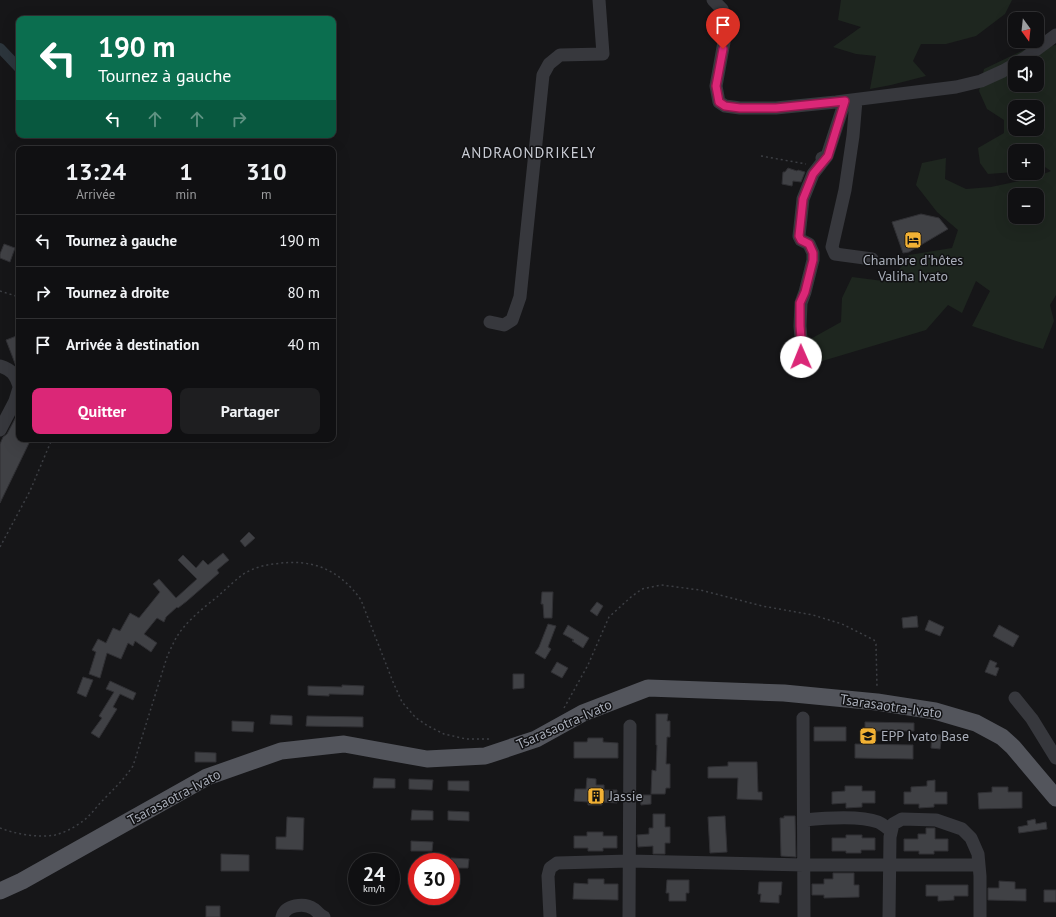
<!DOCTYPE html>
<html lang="fr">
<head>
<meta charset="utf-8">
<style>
  body { margin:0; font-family:"PT Sans",sans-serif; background:#1e1e20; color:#f1f3f6; height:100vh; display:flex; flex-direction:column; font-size:15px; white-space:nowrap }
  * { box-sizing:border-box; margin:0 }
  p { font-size:13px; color:#9c9d9f }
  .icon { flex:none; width:22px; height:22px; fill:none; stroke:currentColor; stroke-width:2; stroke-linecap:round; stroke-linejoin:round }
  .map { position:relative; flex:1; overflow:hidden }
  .panel { position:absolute; left:16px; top:146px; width:320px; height:296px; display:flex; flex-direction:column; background:#101012; border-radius:8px; box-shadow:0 4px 16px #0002,0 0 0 1px #303032 }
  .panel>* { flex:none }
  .guide { position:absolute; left:16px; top:16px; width:320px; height:122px; border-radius:8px; box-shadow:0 4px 16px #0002,0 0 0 1px #303032; background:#0b6e4f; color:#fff; overflow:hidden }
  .needle { width:26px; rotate:165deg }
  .buttons { position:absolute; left:1008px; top:12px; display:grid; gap:8px }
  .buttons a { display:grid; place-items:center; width:36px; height:36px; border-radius:8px; background:#101012; box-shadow:0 4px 16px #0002,0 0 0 1px #303032; font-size:20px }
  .speed { position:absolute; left:348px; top:853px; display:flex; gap:8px; font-size:20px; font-weight:700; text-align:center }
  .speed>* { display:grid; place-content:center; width:52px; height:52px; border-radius:50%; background:#101012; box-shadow:0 4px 16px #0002,0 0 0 1px #303032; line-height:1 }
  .speed small { font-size:10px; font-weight:400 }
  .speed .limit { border:6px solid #d22; background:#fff; color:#111 }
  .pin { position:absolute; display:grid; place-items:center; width:34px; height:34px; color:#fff; margin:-41px -17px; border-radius:50% 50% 50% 0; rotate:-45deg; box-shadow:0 0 4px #0007 }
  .pin .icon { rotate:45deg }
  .me { position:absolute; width:44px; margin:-22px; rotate:359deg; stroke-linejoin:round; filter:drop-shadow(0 0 3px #0008) }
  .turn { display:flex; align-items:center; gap:14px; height:84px; padding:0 16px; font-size:18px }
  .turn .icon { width:52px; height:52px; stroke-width:2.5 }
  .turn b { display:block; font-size:28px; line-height:34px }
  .lanes { display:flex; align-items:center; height:38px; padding:0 16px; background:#0003; justify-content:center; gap:20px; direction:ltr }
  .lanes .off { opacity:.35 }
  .eta { display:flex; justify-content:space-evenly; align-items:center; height:68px; text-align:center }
  .eta b { font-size:24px; font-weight:700; line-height:28px }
  .primary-button { display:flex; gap:8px; margin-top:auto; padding:8px 16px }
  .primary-button a { flex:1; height:46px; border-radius:8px; background:#db2777; color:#fff; font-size:16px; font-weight:700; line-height:46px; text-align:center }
  .primary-button a+a { background:#1e1e20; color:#f1f3f6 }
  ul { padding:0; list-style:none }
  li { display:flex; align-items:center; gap:12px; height:52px; padding:0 16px; border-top:1px solid #303032 }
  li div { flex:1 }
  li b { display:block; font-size:15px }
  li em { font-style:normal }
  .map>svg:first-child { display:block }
  .green { fill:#1e261f; fill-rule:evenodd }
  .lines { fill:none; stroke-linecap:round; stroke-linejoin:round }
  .canal { stroke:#2c353c; stroke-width:10 }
  .building { fill:#404145; stroke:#303034 }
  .path { stroke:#3d3f44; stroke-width:1.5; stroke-dasharray:2 3; stroke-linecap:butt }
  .minor { stroke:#37383d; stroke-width:13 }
  .major { stroke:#53555c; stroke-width:17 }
  .route-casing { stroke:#8e194d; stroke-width:10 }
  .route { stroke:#db2777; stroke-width:7 }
  .labels { text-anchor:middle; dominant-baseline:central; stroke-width:3; stroke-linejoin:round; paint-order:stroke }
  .poi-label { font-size:14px; fill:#a8adb8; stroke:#111113; text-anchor:start }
  .street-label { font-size:14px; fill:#a8adb8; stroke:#111113 }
  .neighbourhood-label { font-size:15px; letter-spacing:1px; fill:#c9ccd4; stroke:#111113 }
</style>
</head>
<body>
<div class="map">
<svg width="1056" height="917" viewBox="0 0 1056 917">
  <rect width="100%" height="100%" fill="#161618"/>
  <path class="green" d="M841 0H1012L1005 14 976 36 946 44H921L913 61 926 76 891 85 870 89 876 56 856 54 833 47 861 27 838 20Z
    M1056 45V295L1050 305 1054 321 1043 349 1016 341 972 326 990 291 976 281 962 313 948 305 926 330 819 362 798 346 841 322 842 298 852 277 891 282 909 255 952 248 958 230 937 212 916 185 922 163 946 158 945 179 966 189 991 187 1033 178 1051 171 1037 162V151H1015V172L988 174 980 163 978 148 1004 133V120L987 109 979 91 984 69 1026 49ZM1015 63H1037V85H1015ZM1015 107H1037V129H1015ZM1015 195H1037V217H1015Z"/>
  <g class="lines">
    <path class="canal" d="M0 48 19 68"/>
  </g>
  <path class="building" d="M788 168 797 171 798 170 805 172 801 182 793 181 792 186 782 184 783 172H785Z
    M921 214 939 218 948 229 909 252 903 253 892 222Z
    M4 244 15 248 10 262 0 258V254Z
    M19 335V368L16 366 6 340Z
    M19 411V439H31L0 503V444L3 437 7 434Z
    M249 532 255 538 245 547 240 541Z
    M223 553 229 560 217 570 219 573 187 601 178 608 177 607 166 617 164 622 157 618 144 634 157 643 151 652 135 641 133 646 128 643 121 659 107 653 100 678 89 674 96 652 92 650 98 639 106 643 113 628 120 631 130 613 139 618 160 592 153 584 159 579 176 598 197 579 178 560 183 555 196 568 203 560 208 565Z
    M542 592H553L552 618H544L543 604H541Z
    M597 602 603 606 597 616 590 611Z
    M917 616 918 627 903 628 902 618Z
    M929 620 944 627 940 636 925 630Z
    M548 624 556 626 548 647 551 649 545 659 535 653 539 647Z
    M568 625 589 638 583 648 572 641 574 640 563 634Z
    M999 625 1019 636 1013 647 993 636Z
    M990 660 997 663 995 667 999 668 996 676 985 672Z
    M557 662 568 668 562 678 551 672Z
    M513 674H524V688L513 689Z
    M83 677 93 680 86 697 77 693Z
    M110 681 136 693 133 700 120 694 113 707 117 709 99 738 91 733 102 718 99 716 114 692 106 689Z
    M342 685 364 686 363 695 329 694V696L308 695V686L342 687Z
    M656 714H668L667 721H670V737H667L666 764H670V788H666L665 794H651L652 770 656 771 657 745H656Z
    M271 715 292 716V725L270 724Z
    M307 716 363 717V727L306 726Z
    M232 721 254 722 253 732 232 731Z
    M865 722 914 723V731H865Z
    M814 727H846V741H814Z
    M932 734 942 735 940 749 931 748Z
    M588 738H603V742L618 743V758H574V742H587Z
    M855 744 913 745V759L855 758Z
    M195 752 216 753V762H195Z
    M728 762H757L758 792H762V800L737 799 738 778H708V767L728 766Z
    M374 778 395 779V788H373Z
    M587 778 596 779V785H604V790H617V803L602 802V805H588V802L574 801 575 789H586Z
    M409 779 433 780 432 790 409 789Z
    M935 780V792H947V804H934V807L919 808V804H904V792H911V787L927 786V781Z
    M448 781H469V791L448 790Z
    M845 786H862V791H875V803H862V807L846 808V803L832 804V792L845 791Z
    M992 787H1008V792H1022V808L979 809 978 793 992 792Z
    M640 795H651V804L641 805Z
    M412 810 433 811V820H411Z
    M448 811 469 812V821L448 820Z
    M653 814H665V827H670V843H665V854H653V846L638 847 637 835 649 834V828H653Z
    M725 816 727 852 710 853 708 817Z
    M784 816H795L796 857 781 856 780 818H784Z
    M287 817 304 818 303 850 276 849V837H286Z
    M1035 819 1036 824 1046 822 1047 829 1019 833 1018 827 1028 825 1027 821Z
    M926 828H935V839H948V851H934V854H919V851H904V839H918V834H926Z
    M587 832H603V836H617V848H603V851H588V848H574V836H587Z
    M846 835H862V838H875V850H861V853H846V851H832V838H846Z
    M411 841 433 842 432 851H411Z
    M221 854 249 855V871H221Z
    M451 858 469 859 468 868H451Z
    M833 873H854V885H859V897L824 898V895H812V884H824V879H833Z
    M588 879H604V884H618V900L573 899 574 883 588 884Z
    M667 880H689V893H686V901H669V893H666Z
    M999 881 1015 882V889H1026V901L988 900V888H999Z
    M759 882H782L781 895H779V903L760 902 761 894H758Z
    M926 885H968V896H954V900L938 901V896H926Z
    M1044 890H1056V902H1044Z
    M206 906H220V917H206Z"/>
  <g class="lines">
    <path class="path" d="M761 156 806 164
      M0 291 19 297
      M0 547 30 491 52 439
      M564 708 588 665 609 617 631 597 642 589 661 585 700 590 762 606 813 615 842 624 874 640 876 644 877 688
      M0 828C16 834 37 838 55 835 64 833 75 827 83 821 91 815 97 806 104 799 115 788 124 779 133 766L167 657C169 652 172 646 175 640 184 623 202 609 217 597 226 589 235 580 245 573 254 568 264 565 274 564 312 558 339 569 361 600L393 682 402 702 416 718 428 726 444 734 466 739H490"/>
    <path class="minor" d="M713 0 722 9 726 19V31L716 86 719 102 725 106 740 108H776L836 102 956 87 981 81 1003 71 1015 64
      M1016 63 1025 58 1056 35
      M856 100 853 136 845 190 832 247 835 254 872 259
      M822 158 827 156 845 101
      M490 322 504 325 512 320 520 297 543 75 549 64 560 55 603 54 599 0
      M801 357V338L800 326 801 303 805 292 813 260V253L809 244 801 240 799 236 803 199 813 174 827 156
      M0 366C12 370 15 374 19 386
      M0 430 15 401 19 388
      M1015 698 1032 719 1056 758
      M803 718 804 917
      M804 820C824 818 860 815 878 822 883 824 887 828 891 831
      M282 917C285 905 304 902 314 909 318 912 319 915 324 917
      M550 917 548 876 550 868 557 863 629 861 804 865H979
      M629 917 630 726
      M889 917 890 837 893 824 902 819 936 820 962 829 971 838 978 854 980 876V917"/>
    <path class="major" d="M0 891 22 881 207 777 281 751 344 744 427 759 485 756 536 739 583 713 648 688 784 693 877 702 935 711 976 723 1002 737 1013 747 1056 798"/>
  </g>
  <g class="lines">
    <defs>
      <path id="route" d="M723 49 716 86 719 102 725 106 740 108H776L845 101 828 156 813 174 803 199 799 236 801 240 809 244 813 253V260L805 292 800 303V326L801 338V357"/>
    </defs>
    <use href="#route" class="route-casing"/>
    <use href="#route" class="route"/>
  </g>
  <defs>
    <symbol id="hotel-square" viewBox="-11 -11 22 22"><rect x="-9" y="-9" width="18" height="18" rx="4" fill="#f2b134" stroke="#111113"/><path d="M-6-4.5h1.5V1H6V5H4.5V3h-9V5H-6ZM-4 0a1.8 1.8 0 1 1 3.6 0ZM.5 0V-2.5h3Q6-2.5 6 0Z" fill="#111"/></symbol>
    <symbol id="school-square" viewBox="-11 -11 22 22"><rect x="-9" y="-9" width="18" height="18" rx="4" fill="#f2b134" stroke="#111113"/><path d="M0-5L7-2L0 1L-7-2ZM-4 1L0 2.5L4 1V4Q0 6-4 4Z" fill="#111"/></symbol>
    <symbol id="building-square" viewBox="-11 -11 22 22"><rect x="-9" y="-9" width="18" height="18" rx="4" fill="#f2b134" stroke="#111113"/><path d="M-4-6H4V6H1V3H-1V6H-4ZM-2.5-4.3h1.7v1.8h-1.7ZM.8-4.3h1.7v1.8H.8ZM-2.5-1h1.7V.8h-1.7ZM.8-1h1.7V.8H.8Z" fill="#111"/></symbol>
  </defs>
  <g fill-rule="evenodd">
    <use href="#hotel-square" x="903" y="230" width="20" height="20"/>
    <use href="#school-square" x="858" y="726" width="20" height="20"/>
    <use href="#building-square" x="586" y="786" width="20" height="20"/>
  </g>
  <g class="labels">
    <g class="poi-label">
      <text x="913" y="260" text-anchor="middle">Chambre d'hôtes<tspan x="913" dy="16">Valiha Ivato</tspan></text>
      <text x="881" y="736">EPP Ivato Base</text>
      <text x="609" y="796">Jassie</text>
    </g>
    <g class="street-label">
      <text transform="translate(891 706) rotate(8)">Tsarasaotra-Ivato</text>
      <text transform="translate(564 724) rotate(-24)">Tsarasaotra-Ivato</text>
      <text transform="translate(174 797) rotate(-28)">Tsarasaotra-Ivato</text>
    </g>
    <g class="neighbourhood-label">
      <text x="529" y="152">ANDRAONDRIKELY</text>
    </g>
  </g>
</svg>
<div class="buttons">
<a><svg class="needle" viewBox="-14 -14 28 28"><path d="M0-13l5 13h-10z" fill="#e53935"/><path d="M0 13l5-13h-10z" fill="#9c9d9f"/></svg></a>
<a><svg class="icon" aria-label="sound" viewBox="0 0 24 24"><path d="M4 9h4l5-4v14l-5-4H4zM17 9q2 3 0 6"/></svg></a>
<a><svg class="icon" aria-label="layers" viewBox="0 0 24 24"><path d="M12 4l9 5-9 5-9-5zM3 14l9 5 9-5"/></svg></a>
<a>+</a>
<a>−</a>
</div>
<div class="speed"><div>24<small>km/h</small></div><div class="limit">30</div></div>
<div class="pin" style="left:723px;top:49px;background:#d93025"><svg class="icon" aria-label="arrive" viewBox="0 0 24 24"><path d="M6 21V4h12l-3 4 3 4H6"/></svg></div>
<svg class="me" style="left:801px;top:357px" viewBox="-20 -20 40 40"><circle r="19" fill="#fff"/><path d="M0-13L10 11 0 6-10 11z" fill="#db2777"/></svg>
<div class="guide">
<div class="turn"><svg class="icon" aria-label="left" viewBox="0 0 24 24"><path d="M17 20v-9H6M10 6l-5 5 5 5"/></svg><div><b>190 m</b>Tournez à gauche</div></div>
<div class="lanes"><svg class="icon" aria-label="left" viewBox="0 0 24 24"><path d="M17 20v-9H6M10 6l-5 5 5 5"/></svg><svg class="icon off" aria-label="ahead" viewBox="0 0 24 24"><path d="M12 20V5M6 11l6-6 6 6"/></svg><svg class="icon off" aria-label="ahead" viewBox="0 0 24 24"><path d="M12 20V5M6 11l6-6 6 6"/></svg><svg class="icon off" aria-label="right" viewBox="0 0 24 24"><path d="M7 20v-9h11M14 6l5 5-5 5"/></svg></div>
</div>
<section class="panel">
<div class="eta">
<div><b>13:24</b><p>Arrivée</p></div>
<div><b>1</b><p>min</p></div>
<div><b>310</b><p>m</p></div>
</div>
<ul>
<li><svg class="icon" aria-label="left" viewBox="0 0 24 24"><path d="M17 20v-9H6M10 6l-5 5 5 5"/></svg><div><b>Tournez à gauche</b></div><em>190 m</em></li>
<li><svg class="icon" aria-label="right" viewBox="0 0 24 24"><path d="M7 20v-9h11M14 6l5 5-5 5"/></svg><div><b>Tournez à droite</b></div><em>80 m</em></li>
<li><svg class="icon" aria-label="arrive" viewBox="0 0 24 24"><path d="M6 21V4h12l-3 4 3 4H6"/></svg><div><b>Arrivée à destination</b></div><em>40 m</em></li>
</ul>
<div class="primary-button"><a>Quitter</a><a>Partager</a></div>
</section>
</div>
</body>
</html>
